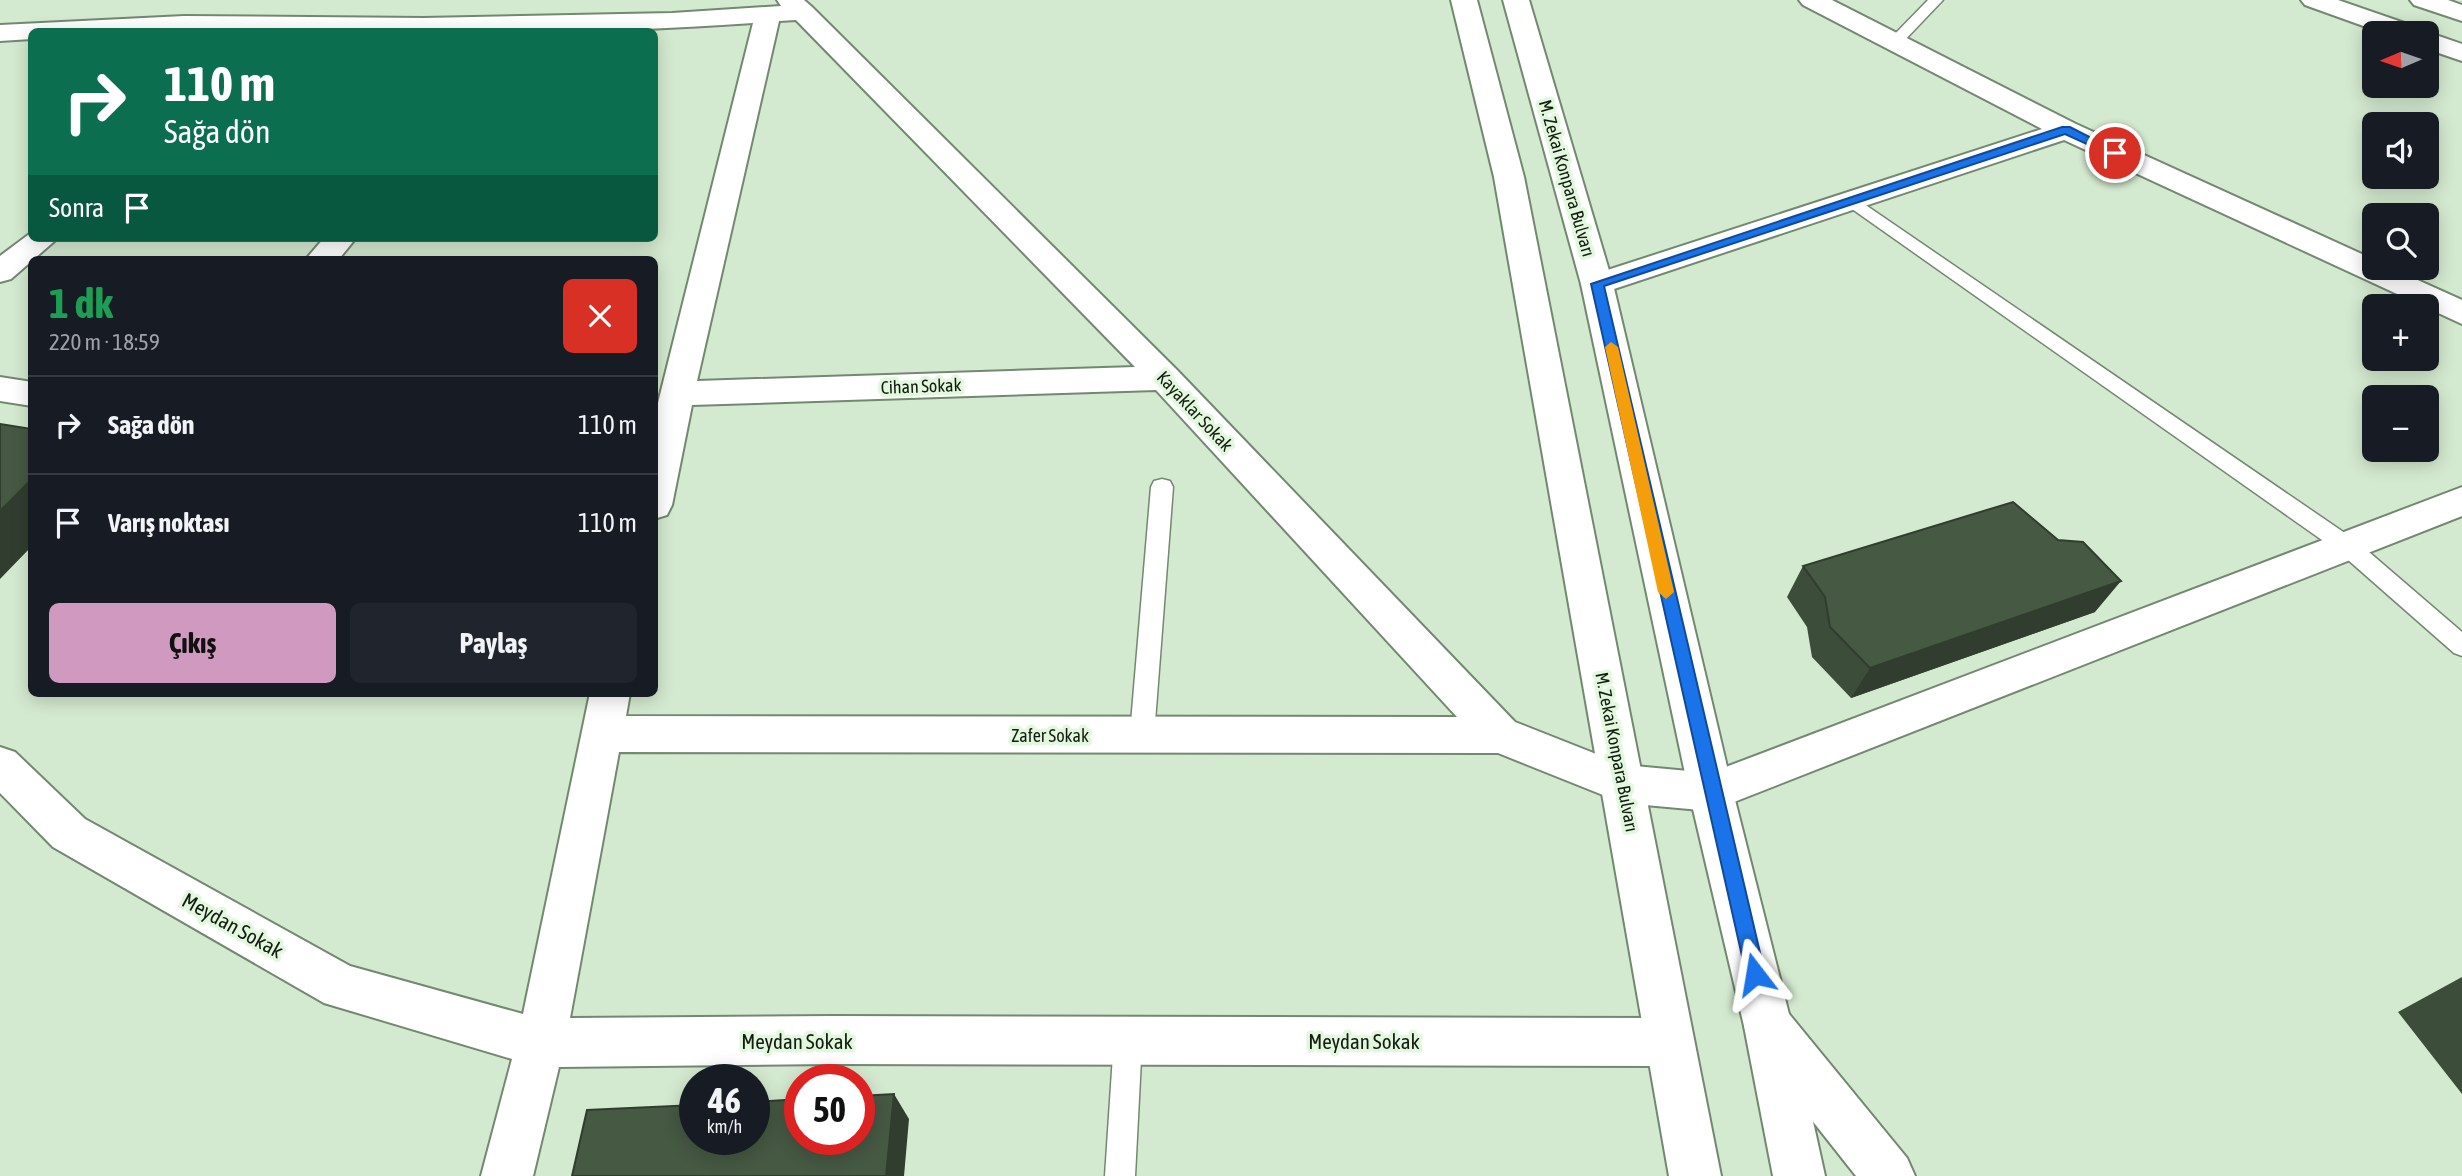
<!DOCTYPE html>
<html lang="tr">
<head>
<meta charset="utf-8">
<style>
  body { margin:0; font-family:"Asap Condensed",sans-serif; background:#20242c; color:#f1f3f6; height:100vh; display:flex; flex-direction:column; font-size:26px; white-space:nowrap }
  * { box-sizing:border-box; margin:0 }
  p { font-size:23px; color:#9ea1a6 }
  .icon { flex:none; width:38px; height:38px; fill:none; stroke:currentColor; stroke-width:2; stroke-linecap:round; stroke-linejoin:round }
  .map { position:relative; flex:1; overflow:hidden }
  .sheet { position:absolute; left:28px; top:256px; width:630px; height:441px; display:flex; flex-direction:column; background:#171b24; border-radius:10px; box-shadow:0 4px 18px #0003 }
  .sheet>* { flex:none }
  .hud { position:absolute; left:28px; top:28px; width:630px; height:214px; border-radius:10px; box-shadow:0 4px 18px #0003; background:#0b6e4f; color:#fff; overflow:hidden }
  .needle { width:46px; rotate:268deg }
  .buttons { position:absolute; left:2362px; top:21px; display:grid; gap:14px }
  .buttons a { display:grid; place-items:center; width:77px; height:77px; border-radius:10px; background:#171b24; box-shadow:0 4px 18px #0003; font-size:35px }
  .speed { position:absolute; left:679px; top:1064px; display:flex; gap:14px; font-size:35px; font-weight:700; text-align:center }
  .speed>* { display:grid; place-content:center; width:91px; height:91px; border-radius:50%; background:#171b24; box-shadow:0 4px 18px #0003; line-height:1 }
  .speed small { font-size:18px; font-weight:400 }
  .speed .limit { border:10px solid #d22; background:#fff; color:#111 }
  .pin { position:absolute; display:grid; place-items:center; width:60px; height:60px; color:#fff; margin:-30px; border:4px solid #fff; border-radius:50%; box-shadow:0 2px 7px #0007 }
  .me { position:absolute; width:77px; margin:-38px; rotate:346deg; stroke-linejoin:round; filter:drop-shadow(0 0 5px #0008) }
  .turn { display:flex; align-items:center; gap:24px; height:147px; padding:0 21px; font-size:32px }
  .turn .icon { width:91px; height:91px; stroke-width:2.5 }
  .turn b { display:block; font-size:49px; line-height:60px }
  .then { display:flex; align-items:center; height:66px; padding:0 21px; background:#0003; gap:14px; font-size:26px }
  .round { display:grid; place-items:center; flex:none; width:74px; height:74px; border-radius:10px; background:#20242c }
  .overview { display:flex; align-items:center; justify-content:space-between; height:119px; padding:0 21px }
  h1 { font-size:42px; font-weight:700; line-height:52px; color:#1e9e55 }
  .cta { display:flex; gap:14px; margin-top:auto; padding:14px 21px }
  .cta a { flex:1; height:80px; border-radius:10px; background:#cf99c0; color:#111; font-size:28px; font-weight:700; line-height:80px; text-align:center }
  .cta a+a { background:#20242c; color:#f1f3f6 }
  ul { padding:0; list-style:none }
  li { display:flex; align-items:center; gap:21px; height:98px; padding:0 21px; border-top:2px solid #363941 }
  li div { flex:1 }
  li b { display:block; font-size:26px }
  li em { font-style:normal }
  .map>svg:first-child { display:block }
  .lines { fill:none; stroke-linecap:round; stroke-linejoin:round }
  .lane-casing { stroke:#738870; stroke-width:3 }
  .street-casing { stroke:#738870; stroke-width:4 }
  .secondary-casing { stroke:#738870; stroke-width:4 }
  .lane { fill:#fff; fill-rule:evenodd }
  .street { fill:#fff; fill-rule:evenodd }
  .secondary { fill:#fff; fill-rule:evenodd }
  .wall { fill:#3c4d3a }
  .shaded-wall { fill:#313e2f }
  .building { fill:#465943; stroke:#313e2f; stroke-width:2 }
  .route { fill:#1a73e8; stroke:#114b97; stroke-width:2 }
  .slow { fill:#f59e0b }
  .labels { text-anchor:middle; dominant-baseline:central; stroke-width:7; stroke-linejoin:round; paint-order:stroke }
  .street-label { font-size:18px; fill:#141b12; stroke:#e1f8dd }
  .near-street-label { font-size:21px; fill:#141b12; stroke:#e1f8dd }
</style>
</head>
<body>
<div class="map">
<svg width="2462" height="1176" viewBox="0 0 2462 1176">
  <rect width="100%" height="100%" fill="#d4ead0"/>
  <g class="lines">
    <defs>
      <path id="lane" d="M1928 0H1943L1901 44H1891V38Z
        M1851 195 2355 540 2462 632V656L2454 653 2339 552 1845 204 1842 200Z
        M1162 479 1170 481 1173 487 1154 735 1151 742 1142 746 1133 742 1130 735 1151 487 1154 481Z
        M1128 1026 1138 1030 1142 1040 1135 1176H1105L1114 1040 1118 1030Z"/>
      <path id="street" d="M777 0H804L812 7 1177 370 1515 722 1624 765 1710 773 2462 487V516L1711 811 1623 803 1498 753 619 752 570 1018 832 1016 1670 1018 1687 1025 1694 1042 1687 1059 1670 1066 832 1064 559 1067 533 1176H481L512 1059 324 1003 53 847 0 793V747L15 752 85 819 350 966 523 1014 590 693H630L626 716 1457 717 1156 390 692 405 672 505 667 515 654 519V419L753 23C513 40 271 32 32 32V39L0 41V25L184 16 423 18 672 13 781 6ZM796 20 1135 367 697 381 779 21Z
        M1799 0H1832L2076 124 2375 260V268H2391L2462 300V324L2064 140 1608 291 1597 294 1586 291 1581 284 1586 277 2042 129 1803 5Z
        M2301 0H2338L2416 27 2420 33H2383L2305 5Z
        M2410 0H2448L2462 5V21L2414 5Z
        M2427 32 2462 44V61L2427 49V33H2422Z
        M32 232V238H58L11 279 0 282V256Z
        M324 238H356L339 259H306Z
        M0 377 32 382V406L0 401Z
        M1768 1002 1785 1009 1907 1158 1915 1176H1856L1751 1043 1744 1026 1751 1009Z"/>
      <path id="secondary" d="M1451 0H1477L1524 177 1721 1176H1669L1494 177Z
        M1503 0H1529L1613 284 1733 792 1792 1026 1825 1176H1773L1744 1026 1689 792 1581 284Z"/>
    </defs>
    <use href="#lane" class="lane-casing"/>
    <use href="#street" class="street-casing"/>
    <use href="#secondary" class="secondary-casing"/>
    <use href="#lane" class="lane"/>
    <use href="#street" class="street"/>
    <use href="#secondary" class="secondary"/>
  </g>
  <path class="wall" d="M1803 566 2095 612 1851 698 1812 657 1807 627 1787 597Z
    M2462 977V1094L2398 1012Z"/>
  <path class="shaded-wall" d="M32 479V546L0 579V511Z
    M2121 581 2095 612 1851 698 1870 668Z
    M894 1094 909 1119 904 1176H886Z"/>
  <path class="building" d="M0 424 32 429V479L0 511Z
    M2013 502 2058 540 2083 542 2121 581 1870 668 1830 627 1825 597 1803 566Z
    M894 1094 886 1176H572L587 1110 695 1105V1139H754V1102L800 1099V1139H859V1096Z"/>
  <path class="route" d="M2062 127H2070L2121 153 2111 155 2065 134 1604 286 1765 974 1762 981 1755 984 1749 981 1746 974 1591 284Z"/>
  <path class="slow" d="M1611 342 1618 347 1674 592 1666 599 1658 592 1605 347Z"/>
  <g class="labels">
    <g class="street-label">
      <text transform="translate(1567 178) rotate(74)">M. Zekai Konpara Bulvarı</text>
      <text transform="translate(921 386) rotate(-2)">Cihan Sokak</text>
      <text transform="translate(1195 411) rotate(47)">Kayaklar Sokak</text>
      <text x="1050" y="735">Zafer Sokak</text>
      <text transform="translate(1617 752) rotate(79)">M. Zekai Konpara Bulvarı</text>
    </g>
    <g class="near-street-label">
      <text transform="translate(233 925) rotate(29)">Meydan Sokak</text>
      <text x="797" y="1041">Meydan Sokak</text>
      <text x="1364" y="1041">Meydan Sokak</text>
    </g>
  </g>
</svg>
<div class="buttons">
<a><svg class="needle" viewBox="-14 -14 28 28"><path d="M0-13l5 13h-10z" fill="#e53935"/><path d="M0 13l5-13h-10z" fill="#9ea1a6"/></svg></a>
<a><svg class="icon" aria-label="sound" viewBox="0 0 24 24"><path d="M4 9h4l5-4v14l-5-4H4zM17 9q2 3 0 6"/></svg></a>
<a><svg class="icon" aria-label="search" viewBox="0 0 24 24"><circle cx="10" cy="10" r="6"/><path d="M15 15l6 6"/></svg></a>
<a>+</a>
<a>−</a>
</div>
<div class="speed"><div>46<small>km/h</small></div><div class="limit">50</div></div>
<div class="pin" style="left:2115px;top:153px;background:#d93025"><svg class="icon" aria-label="arrive" viewBox="0 0 24 24"><path d="M6 21V4h12l-3 4 3 4H6"/></svg></div>
<svg class="me" style="left:1755px;top:974px" viewBox="-20 -20 40 40"><path d="M0-17L14 15 0 8-14 15z" fill="#1a73e8" stroke="#fff" stroke-width="4"/></svg>
<div class="hud">
<div class="turn"><svg class="icon" aria-label="right" viewBox="0 0 24 24"><path d="M7 20v-9h11M14 6l5 5-5 5"/></svg><div><b>110 m</b>Sağa dön</div></div>
<div class="then">Sonra<svg class="icon" aria-label="arrive" viewBox="0 0 24 24"><path d="M6 21V4h12l-3 4 3 4H6"/></svg></div>
</div>
<section class="sheet">
<div class="overview"><div><h1>1 dk</h1><p>220 m · 18:59</p></div><a class="round" style="background:#d93025;color:#fff"><svg class="icon" aria-label="close" viewBox="0 0 24 24"><path d="M6 6l12 12M18 6L6 18"/></svg></a></div>
<ul>
<li><svg class="icon" aria-label="right" viewBox="0 0 24 24"><path d="M7 20v-9h11M14 6l5 5-5 5"/></svg><div><b>Sağa dön</b></div><em>110 m</em></li>
<li><svg class="icon" aria-label="arrive" viewBox="0 0 24 24"><path d="M6 21V4h12l-3 4 3 4H6"/></svg><div><b>Varış noktası</b></div><em>110 m</em></li>
</ul>
<div class="cta"><a>Çıkış</a><a>Paylaş</a></div>
</section>
</div>
</body>
</html>
